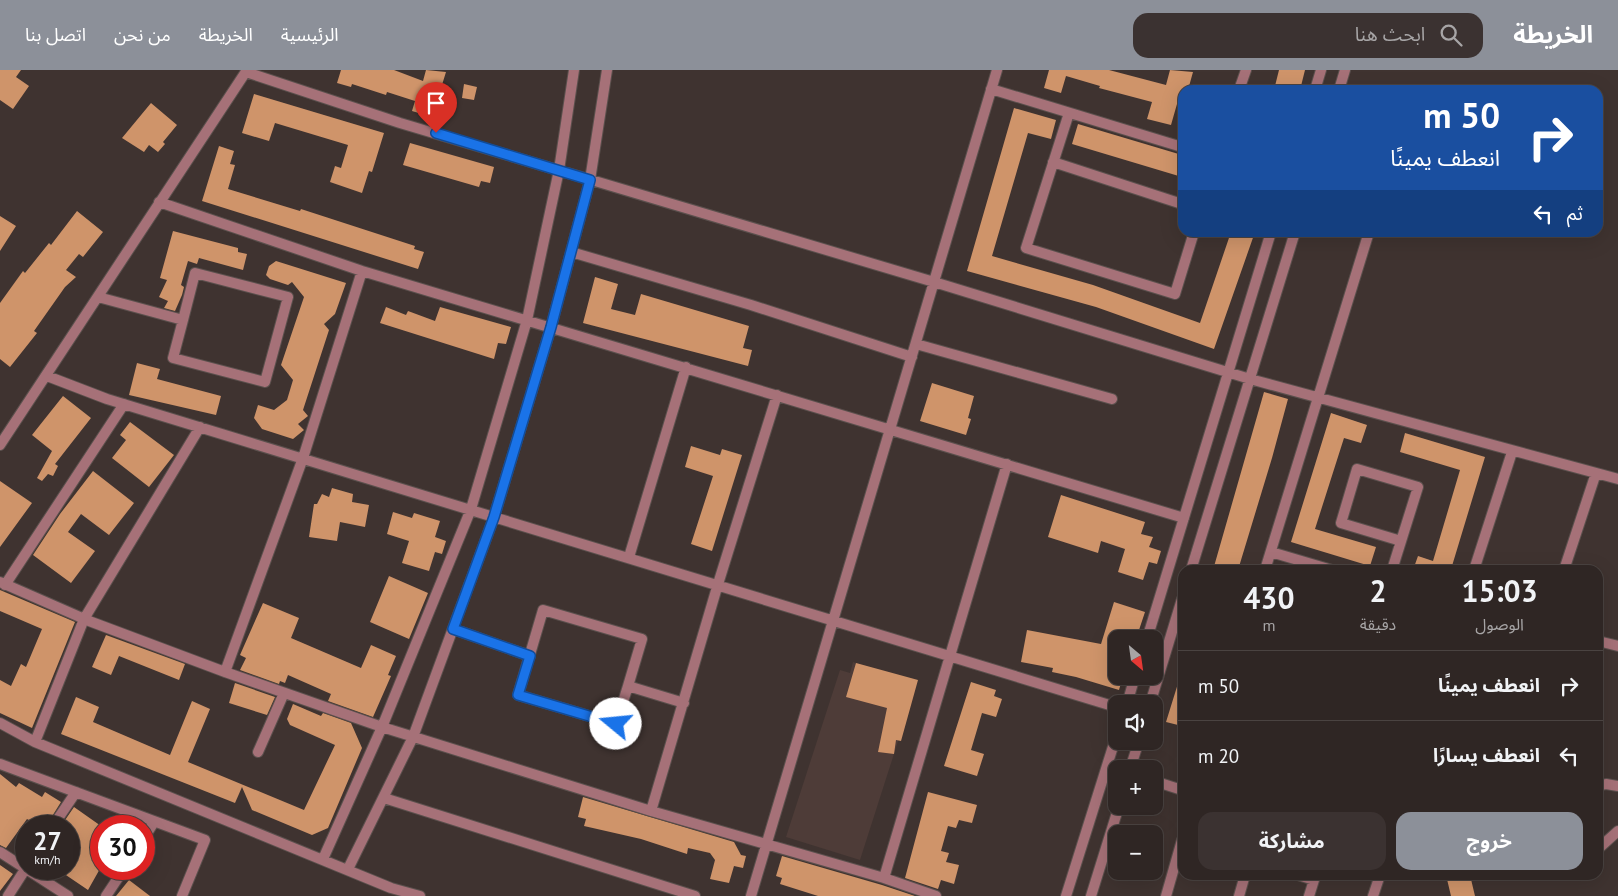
<!DOCTYPE html>
<html lang="ar">
<head>
<meta charset="utf-8">
<style>
  body { margin:0; font-family:"PT Sans","Noto Sans Arabic",sans-serif; background:#3b3231; color:#f1f3f6; direction:rtl; height:100vh; display:flex; flex-direction:column; font-size:19px; white-space:nowrap }
  * { box-sizing:border-box; margin:0 }
  p { font-size:16px; color:#a7a5a6 }
  .icon { flex:none; width:28px; height:28px; fill:none; stroke:currentColor; stroke-width:2; stroke-linecap:round; stroke-linejoin:round }
  .map { position:relative; flex:1; overflow:hidden; direction:ltr }
  .sheet { position:absolute; left:1178px; top:495px; width:425px; height:315px; display:flex; flex-direction:column; background:#2f2624; border-radius:15px; box-shadow:0 5px 20px #0002,0 0 0 1px #4a4341; direction:rtl }
  .sheet>* { flex:none }
  .hud { position:absolute; left:1178px; top:15px; width:425px; height:152px; border-radius:15px; box-shadow:0 5px 20px #0002,0 0 0 1px #4a4341; direction:rtl; background:#1a4fa0; color:#fff; overflow:hidden }
  .needle { width:32px; rotate:151deg }
  .tools { position:absolute; left:1108px; top:560px; display:grid; gap:10px }
  .tools a { display:grid; place-items:center; width:55px; height:55px; border-radius:10px; background:#2f2624; box-shadow:0 5px 20px #0002,0 0 0 1px #4a4341; font-size:25px }
  .speed { position:absolute; left:15px; top:745px; display:flex; gap:10px; font-size:25px; font-weight:700; text-align:center }
  .speed>* { display:grid; place-content:center; width:65px; height:65px; border-radius:50%; background:#2f2624; box-shadow:0 5px 20px #0002,0 0 0 1px #4a4341; line-height:1 }
  .speed small { font-size:12px; font-weight:400 }
  .speed .limit { border:8px solid #d22; background:#fff; color:#111 }
  .pin { position:absolute; display:grid; place-items:center; width:42px; height:42px; color:#fff; margin:-51px -21px; border-radius:50% 50% 50% 0; rotate:-45deg; box-shadow:0 0 5px #0007 }
  .pin .icon { rotate:45deg }
  .me { position:absolute; width:55px; margin:-28px; rotate:287deg; stroke-linejoin:round; filter:drop-shadow(0 0 4px #0008) }
  .turn { display:flex; align-items:center; gap:18px; height:105px; padding:0 20px; font-size:22px }
  .turn .icon { width:65px; height:65px; stroke-width:2.5 }
  .turn b { display:block; font-size:35px; line-height:42px }
  .then { display:flex; align-items:center; height:48px; padding:0 20px; background:#0003; gap:10px; font-size:19px }
  .eta { display:flex; justify-content:space-evenly; align-items:center; height:85px; text-align:center }
  .eta b { font-size:30px; font-weight:700; line-height:35px }
  .primary-button { display:flex; gap:10px; margin-top:auto; padding:10px 20px }
  .primary-button a { flex:1; height:58px; border-radius:15px; background:#8c9099; color:#fff; font-size:20px; font-weight:700; line-height:58px; text-align:center }
  .primary-button a+a { background:#3b3231; color:#f1f3f6 }
  ul { padding:0; list-style:none }
  li { display:flex; align-items:center; gap:15px; height:70px; padding:0 20px; border-top:1px solid #4a4341 }
  li div { flex:1 }
  li b { display:block; font-size:19px }
  li em { font-style:normal }
  header { display:flex; align-items:center; gap:30px; box-sizing:border-box; height:70px; padding:0 25px; background:#8c9099; color:#fff }
  header strong { font-size:24px }
  nav { display:flex; gap:28px; margin-inline-start:auto; font-size:18px }
  .search { width:350px; height:45px; background:#3b3231; display:flex; align-items:center; gap:12px; box-sizing:border-box; padding:0 18px; border-radius:15px; color:#a7a5a6; font-size:19px }
  .map>svg:first-child { display:block }
  .built { fill:#4e3c38 }
  .building { fill:#cf946a }
  .lines { fill:none; stroke-linecap:round; stroke-linejoin:round }
  .minor-casing { stroke:#5b504d; stroke-width:12 }
  .minor { stroke:#a67178; stroke-width:10 }
  .route-casing { stroke:#114b97; stroke-width:12 }
  .route { stroke:#1a73e8; stroke-width:9 }
</style>
</head>
<body>
<header>
<strong>الخريطة</strong>
<div class="search"><svg class="icon" aria-label="search" viewBox="0 0 24 24"><circle cx="10" cy="10" r="6"/><path d="M15 15l6 6"/></svg>ابحث هنا</div>
<nav><a>الرئيسية</a><a>الخريطة</a><a>من نحن</a><a>اتصل بنا</a></nav>
</header>
<div class="map">
<svg width="1618" height="826" viewBox="0 0 1618 826">
  <rect width="100%" height="100%" fill="#3f3330"/>
  <path class="built" d="M853 592 917 612 860 790 786 767 840 600 850 603Z"/>
  <path class="building" d="M0 0H21L16 7 29 16 13 39 0 30Z
    M341 0H394L423 11 426 0 446 2 432 47 412 41 415 31 387 22 386 25 352 14 351 17 337 13Z
    M1049 0H1109L1166 15 1170 0 1193 2 1188 20H1182V36L1177 34 1171 55 1147 49 1152 32 1099 18 1100 16 1066 6 1061 23 1044 18Z
    M1279 0H1305L1300 20H1274Z
    M464 14 477 17 474 30 462 28Z
    M254 24 384 63 372 102 369 101 362 123 330 112 335 96 341 98 348 75 275 53 269 71 242 63Z
    M151 33 177 55 163 72 165 74 158 82 149 75 144 82 122 68Z
    M1014 38 1056 50 1051 69 1028 63 992 186 1093 215 1200 253 1231 162H1255L1214 279 1096 237 967 201Z
    M1078 54 1182 85V107L1072 74Z
    M410 73 494 97 490 113 481 111 479 117 403 95Z
    M219 76 234 81 230 94 235 95 228 119 300 141 301 139 415 176 414 179 424 182 418 199 202 131Z
    M77 141 103 162 83 187 79 184 66 200 76 207 65 217 34 261 37 263 10 297 0 289V233L23 201 25 203 49 173 51 175Z
    M0 146 16 156 0 181Z
    M173 161 238 178V182L247 184 243 200 199 188 197 194 188 191 181 215 184 217 182 225 175 241 164 238 168 231 159 227 167 210 160 208Z
    M276 191 346 213 335 244 324 254 329 260 303 340 308 346 298 354 304 360 293 369 262 359 254 348 258 335 274 340 287 330 293 310 281 295 304 227 292 212 288 215 270 209 266 205 269 196Z
    M595 207 618 214 611 239 635 245 641 224 749 256 743 278 752 280 748 296 583 253Z
    M386 237 406 245 408 241 435 251 440 237 511 257 506 274 498 273 494 289 380 253Z
    M137 293 160 299 157 309 221 326 216 345 129 325Z
    M932 313 974 326 968 348 971 349 966 365 920 351Z
    M1264 322 1288 329 1272 388 1238 500H1213Z
    M63 326 91 348 55 394 58 396 53 406 48 404 42 411 37 408 52 381 32 365Z
    M1331 343 1367 355 1361 373 1344 368 1315 459 1376 477 1370 496 1291 472Z
    M130 352 174 385 149 417 112 388 126 370 120 365Z
    M1405 363 1485 387 1452 496 1455 497V500H1413L1418 486 1433 491 1460 400 1400 382Z
    M691 376 720 385 722 379 742 385 712 481 691 474 713 406 685 397Z
    M93 401 134 433 109 465 81 444 68 462 95 481 71 513 33 485 60 444Z
    M0 411 32 433 0 477Z
    M332 418 353 424 352 432 369 435 365 457 340 452 337 471 309 467 314 434H317L322 424 329 427Z
    M1061 425 1145 452 1141 464 1153 467 1149 477 1161 481 1157 494 1149 492 1143 510 1118 502 1125 479 1101 471 1098 483 1048 467Z
    M393 442 412 448 414 443 440 451 435 467 446 471 442 484 435 482 429 501 402 493 409 471 387 464Z
    M389 506 428 523 409 569 370 552Z
    M0 520 75 552 32 658 0 643V610L11 616 21 594 26 597 42 559 0 541Z
    M1114 532 1145 542 1136 569H1116V606H1123L1119 620 1076 607 1052 602 1053 598 1021 592 1027 560 1101 574Z
    M263 533 299 548 291 568 361 598 371 575 396 586 388 605 391 606 373 647 328 631 331 624 288 605 285 613 280 611 279 614 240 600 246 588 240 585Z
    M106 565 185 594 179 610 119 586 111 605 92 597Z
    M856 593 918 610 901 671 896 670 894 684 878 682 887 638 846 627Z
    M1180 607 1182 608V656L1166 652Z
    M971 612 996 620 994 626 1002 629 996 647 982 643 971 680 984 684 977 706 944 696Z
    M235 613 275 627 267 645 229 633Z
    M76 627 99 637 93 652 170 685 192 631 210 639 188 692 304 740 335 675 290 655 287 649 293 634 321 646 323 643 351 653 362 678 328 758 312 765 252 740 242 717 235 733 61 664Z
    M0 704 16 717 19 713 42 727 45 722 61 732 46 756H39L27 749 6 778 0 775Z
    M928 722 977 735 972 753 959 750 956 758 948 756 941 781 949 783 946 792 959 795 954 814 941 810 938 819 905 808Z
    M583 727 734 772 741 785 746 786 743 798 734 796 729 813 710 809 715 790 710 783 688 778 687 784 641 769 584 756 586 749 578 747Z
    M74 737 101 756V797L88 820 57 799H69V756H61Z
    M782 786 882 815 915 826H818L780 814 782 808 776 806Z
    M0 795 13 804 0 821Z
    M1446 805H1470L1475 826H1451Z
    M129 810 150 826H116Z"/>
  <g class="lines">
    <defs>
      <path id="minor" d="M246 2 400 53 934 212 1250 309 1618 409
        M991 19 1182 77
        M1239 20 1246 0
        M1315 20 1321 0
        M1339 20 1345 0
        M1069 43 1026 178 1175 224 1194 162
        M1053 92 1182 134
        M159 132 362 201 1184 448
        M571 182 751 235 912 287
        M98 227 183 250 173 288 265 312 288 227 195 203 183 250
        M916 274 1112 329
        M47 306 107 329 1116 637
        M0 375 247 0
        M1271 482 1332 500
        M629 487 686 297
        M1191 500 1295 162
        M1265 500 1369 162
        M1392 500 1418 417 1357 399 1341 453 1401 471
        M1474 500 1512 382
        M1564 500 1596 403
        M0 512 89 551 225 602 382 657 651 741 884 808 936 826
        M5 515 124 334
        M453 559 530 586
        M1147 569 1271 162
        M1598 571 1618 576
        M225 602 303 388 362 201
        M628 616 642 569 543 540 518 625 616 654 628 616 684 633
        M1127 634 1135 606
        M1150 634 1182 529
        M0 653 35 672 391 818 420 826
        M35 672 84 549 200 357
        M258 682 284 623
        M0 694 205 770 182 826
        M1130 699 1139 671
        M1154 711 1182 720
        M1598 716 1606 714 1618 716
        M384 728 695 826
        M651 741 718 514 777 325
        M53 756 76 722
        M144 768 154 752
        M1598 779 1618 761
        M0 782 68 826
        M323 789 382 657 471 439 527 250 559 100 574 0
        M348 799 413 667 494 447 551 257 590 110 607 0
        M1298 805 1314 810 1309 826
        M884 808 1007 394
        M8 826 26 798
        M106 826 124 799
        M751 826 997 0
        M1066 826 1116 667
        M1091 826 1119 736
        M1166 826 1182 770
        M1239 826 1245 805
        M1373 826 1380 805"/>
    </defs>
    <use href="#minor" class="minor-casing"/>
    <use href="#minor" class="minor"/>
  </g>
  <g class="lines">
    <defs>
      <path id="route" d="M436 63 590 110 551 257 494 447 453 559 530 586 518 625 616 654"/>
    </defs>
    <use href="#route" class="route-casing"/>
    <use href="#route" class="route"/>
  </g>
</svg>
<div class="tools">
<a><svg class="needle" viewBox="-14 -14 28 28"><path d="M0-13l5 13h-10z" fill="#e53935"/><path d="M0 13l5-13h-10z" fill="#a7a5a6"/></svg></a>
<a><svg class="icon" aria-label="sound" viewBox="0 0 24 24"><path d="M4 9h4l5-4v14l-5-4H4zM17 9q2 3 0 6"/></svg></a>
<a>+</a>
<a>−</a>
</div>
<div class="speed"><div>27<small>km/h</small></div><div class="limit">30</div></div>
<div class="pin" style="left:436px;top:63px;background:#d93025"><svg class="icon" aria-label="arrive" viewBox="0 0 24 24"><path d="M6 21V4h12l-3 4 3 4H6"/></svg></div>
<svg class="me" style="left:616px;top:654px" viewBox="-20 -20 40 40"><circle r="19" fill="#fff"/><path d="M0-13L10 11 0 6-10 11z" fill="#1a73e8"/></svg>
<div class="hud">
<div class="turn"><svg class="icon" aria-label="right" viewBox="0 0 24 24"><path d="M7 20v-9h11M14 6l5 5-5 5"/></svg><div><b>50 m</b>انعطف يمينًا</div></div>
<div class="then">ثم<svg class="icon" aria-label="left" viewBox="0 0 24 24"><path d="M17 20v-9H6M10 6l-5 5 5 5"/></svg></div>
</div>
<section class="sheet">
<div class="eta">
<div><b>15:03</b><p>الوصول</p></div>
<div><b>2</b><p>دقيقة</p></div>
<div><b>430</b><p>m</p></div>
</div>
<ul>
<li><svg class="icon" aria-label="right" viewBox="0 0 24 24"><path d="M7 20v-9h11M14 6l5 5-5 5"/></svg><div><b>انعطف يمينًا</b></div><em>50 m</em></li>
<li><svg class="icon" aria-label="left" viewBox="0 0 24 24"><path d="M17 20v-9H6M10 6l-5 5 5 5"/></svg><div><b>انعطف يسارًا</b></div><em>20 m</em></li>
</ul>
<div class="primary-button"><a>خروج</a><a>مشاركة</a></div>
</section>
</div>
</body>
</html>
